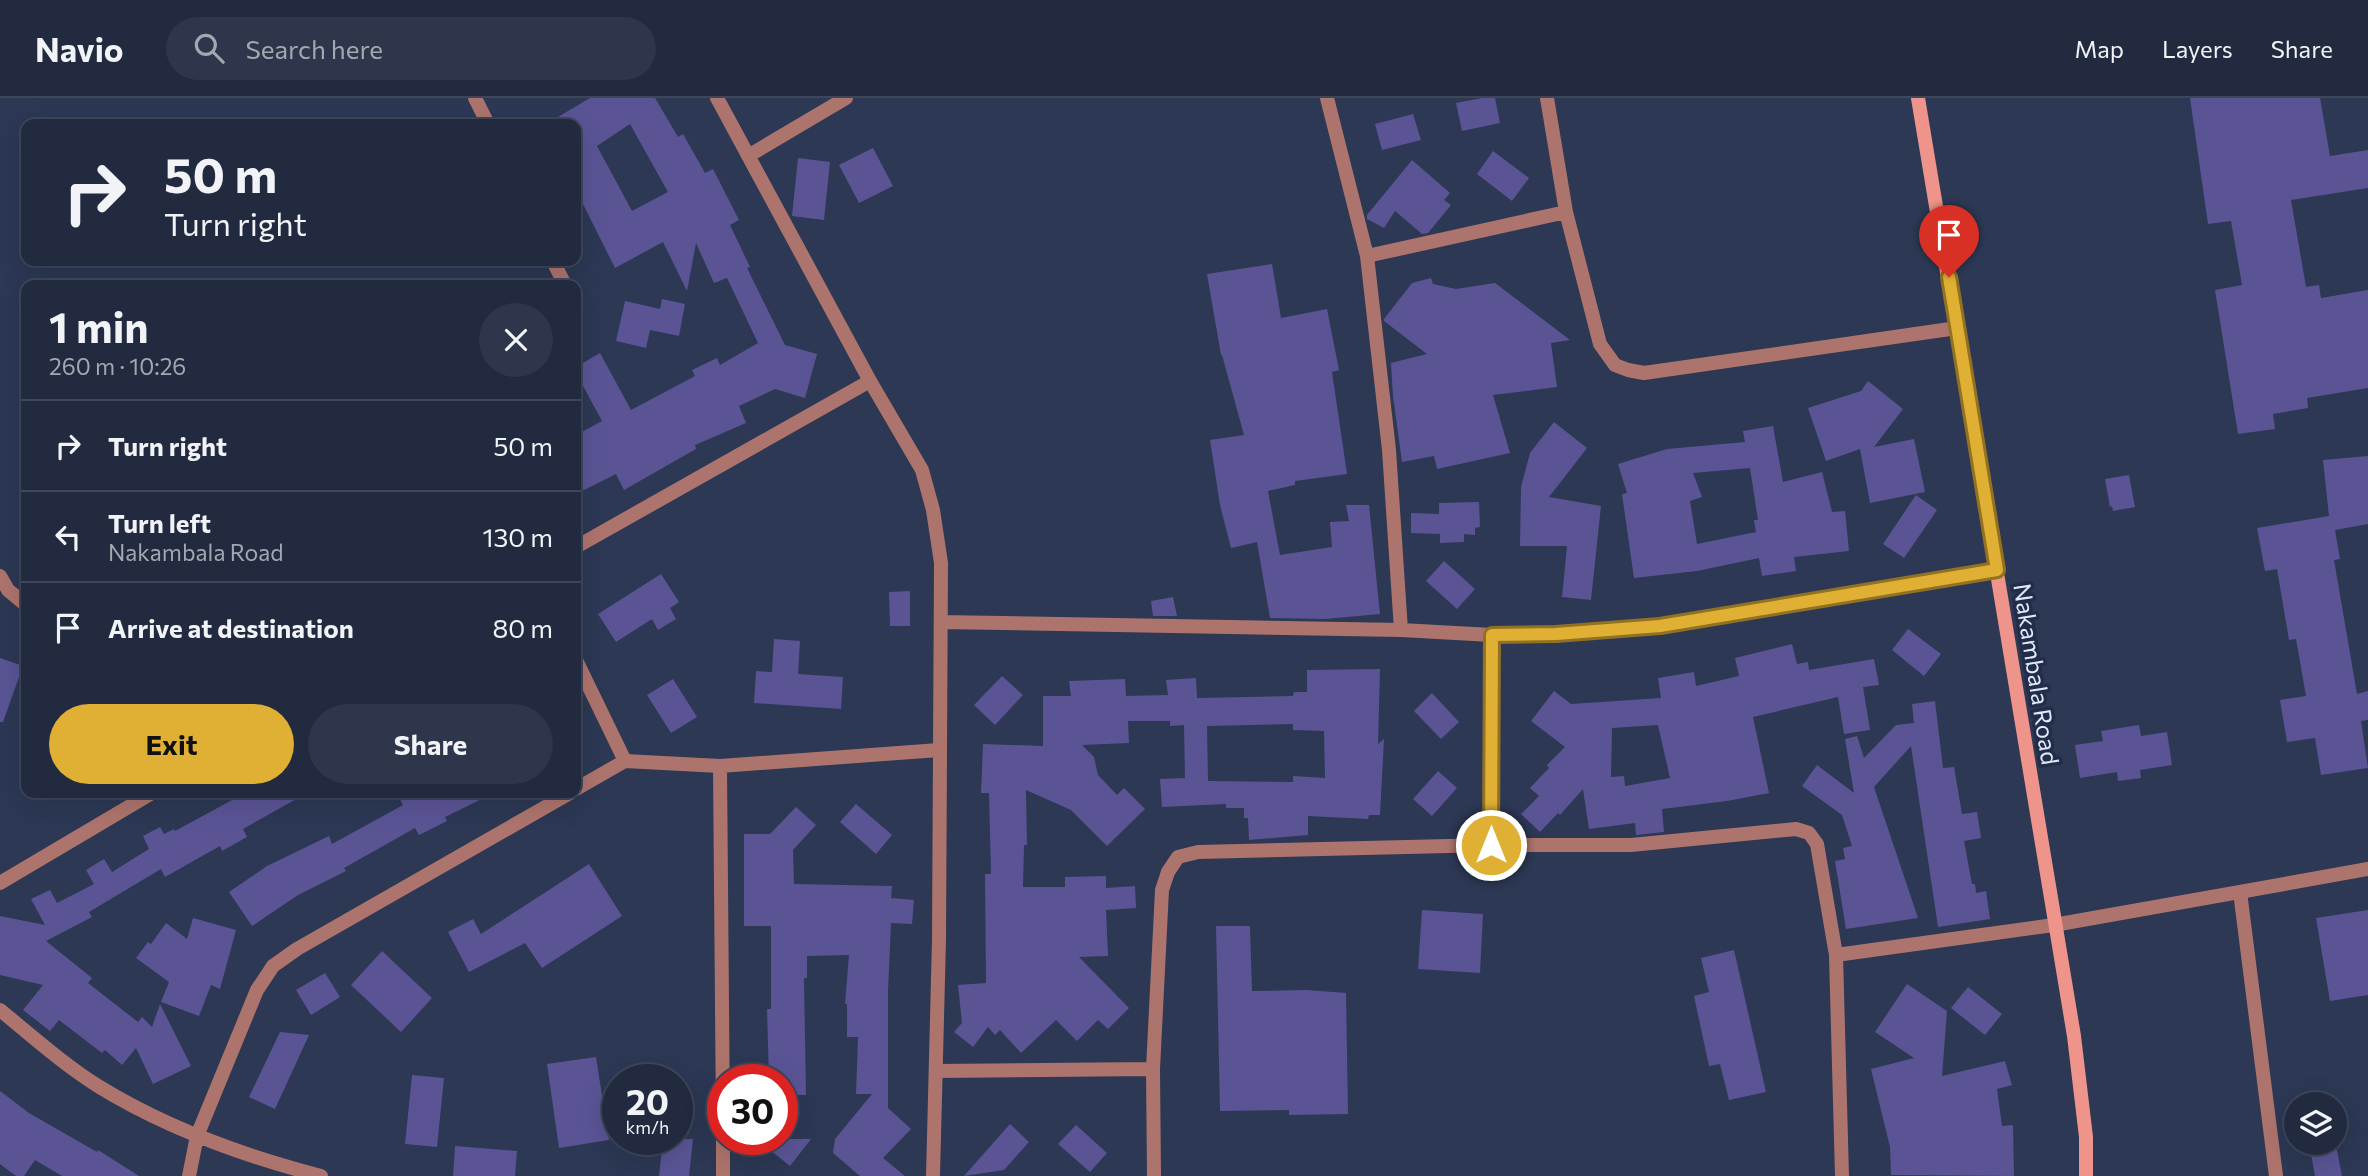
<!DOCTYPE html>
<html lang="en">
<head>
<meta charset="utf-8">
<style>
  body { margin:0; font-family:Commissioner,sans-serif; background:#2d364a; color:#f1f3f6; height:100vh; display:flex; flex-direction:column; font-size:26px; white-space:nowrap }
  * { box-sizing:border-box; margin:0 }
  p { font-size:23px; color:#a2a7b0 }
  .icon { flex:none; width:38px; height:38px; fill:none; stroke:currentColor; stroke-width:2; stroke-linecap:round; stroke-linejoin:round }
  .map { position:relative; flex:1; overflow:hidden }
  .details { position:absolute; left:21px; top:182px; width:560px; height:518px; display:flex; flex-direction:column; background:#212a3f; border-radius:14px; box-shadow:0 7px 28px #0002,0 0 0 2px #3e4659 }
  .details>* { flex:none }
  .guide { position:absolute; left:21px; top:21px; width:560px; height:147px; border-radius:14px; box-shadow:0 7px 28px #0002,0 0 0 2px #3e4659; background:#212a3f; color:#f1f3f6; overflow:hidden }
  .tools { position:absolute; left:2284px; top:994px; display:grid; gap:14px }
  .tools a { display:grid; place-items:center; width:63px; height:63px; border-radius:50%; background:#212a3f; box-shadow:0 7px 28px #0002,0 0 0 2px #3e4659; font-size:35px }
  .speed { position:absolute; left:602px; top:966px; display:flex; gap:14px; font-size:35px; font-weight:700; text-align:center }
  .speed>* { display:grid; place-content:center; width:91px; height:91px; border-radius:50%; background:#212a3f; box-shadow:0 7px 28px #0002,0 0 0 2px #3e4659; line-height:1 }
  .speed small { font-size:18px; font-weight:400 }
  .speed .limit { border:10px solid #d22; background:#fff; color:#111 }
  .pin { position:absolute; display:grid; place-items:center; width:60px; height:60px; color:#fff; margin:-72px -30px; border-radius:50% 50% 50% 0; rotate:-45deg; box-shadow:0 0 7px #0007 }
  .pin .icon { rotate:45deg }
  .me { position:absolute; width:77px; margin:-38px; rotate:0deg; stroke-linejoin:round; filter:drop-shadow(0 0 5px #0008) }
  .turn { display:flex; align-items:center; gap:24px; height:147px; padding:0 28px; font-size:32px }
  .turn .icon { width:91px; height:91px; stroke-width:2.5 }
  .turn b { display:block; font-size:49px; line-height:60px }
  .round { display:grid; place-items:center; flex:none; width:74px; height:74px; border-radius:37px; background:#2d364a }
  .summary { display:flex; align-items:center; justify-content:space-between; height:119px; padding:0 28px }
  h1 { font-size:42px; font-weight:700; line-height:52px }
  .action { display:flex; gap:14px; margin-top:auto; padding:14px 28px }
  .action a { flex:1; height:80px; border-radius:42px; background:#e0b034; color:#111; font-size:28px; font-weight:700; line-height:80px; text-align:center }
  .action a+a { background:#2d364a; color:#f1f3f6 }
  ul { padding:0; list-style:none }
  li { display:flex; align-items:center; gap:21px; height:91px; padding:0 28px; border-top:2px solid #3e4659 }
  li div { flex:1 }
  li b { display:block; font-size:26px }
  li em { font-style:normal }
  header { display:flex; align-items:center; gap:42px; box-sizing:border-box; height:98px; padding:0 35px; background:#212a3f; border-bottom:2px solid #3e4659 }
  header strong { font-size:33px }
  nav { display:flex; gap:38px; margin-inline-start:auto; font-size:24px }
  .search { width:490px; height:63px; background:#2d364a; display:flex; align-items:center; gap:18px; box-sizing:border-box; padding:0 24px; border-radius:38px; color:#a2a7b0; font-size:26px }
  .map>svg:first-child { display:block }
  .building { fill:#5a5495; fill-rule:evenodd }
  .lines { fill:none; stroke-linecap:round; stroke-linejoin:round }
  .minor { stroke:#ad746d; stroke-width:14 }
  .secondary { stroke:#ee948a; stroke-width:14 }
  .route-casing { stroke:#927222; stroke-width:18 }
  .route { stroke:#e0b034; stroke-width:12 }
  .labels { text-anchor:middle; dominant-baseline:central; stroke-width:7; stroke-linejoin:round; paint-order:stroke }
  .street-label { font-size:24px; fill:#e1e9fb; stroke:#222d49 }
</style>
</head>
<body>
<header>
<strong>Navio</strong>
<div class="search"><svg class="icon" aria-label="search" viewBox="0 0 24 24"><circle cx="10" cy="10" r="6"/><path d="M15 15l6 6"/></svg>Search here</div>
<nav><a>Map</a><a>Layers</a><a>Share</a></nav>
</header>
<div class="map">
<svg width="2368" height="1078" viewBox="0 0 2368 1078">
  <rect width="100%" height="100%" fill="#2c3854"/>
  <path class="building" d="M590 0H655L678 39 683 36 705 75 713 71 739 122 730 127 750 169 747 170 785 247 817 256 805 300 775 291 739 308 746 325 695 347 696 351 624 392 616 376 576 396V337L602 323 576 275V269L600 255 631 312 695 278 692 272 717 260 720 267 758 245 727 180 714 185 696 145 687 193 663 144 615 170 576 92V26H546ZM630 26 668 94 632 113 597 48Z
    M1482 0H1495L1500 25 1462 33 1456 5Z
    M2190 0H2320L2330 58 2368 52V90L2291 102 2306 189 2319 187 2321 200 2368 192V290L2307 300 2308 310 2273 316 2275 331 2238 336 2215 192 2242 187 2231 123 2208 126Z
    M1413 16 1421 42 1382 52 1375 26Z
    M873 50 893 88 859 105 839 67Z
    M1493 53 1529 80 1512 103 1477 76Z
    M798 60 830 64 824 122 792 118Z
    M1412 62 1450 95 1444 102 1451 107 1428 135 1422 136 1395 113 1384 130 1367 121V117Z
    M1272 166 1281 220 1327 211 1339 272 1332 274 1347 376 1295 383V387L1268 393 1280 457 1332 449 1330 424 1349 423 1346 407H1369L1380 516 1325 521 1270 520 1257 444 1231 450 1220 407 1210 342 1244 337 1222 257H1221L1207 176Z
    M1431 180 1433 186 1456 191 1495 185 1570 242 1551 245 1557 289 1493 297 1510 355 1437 371 1434 358 1402 364 1393 298 1391 265 1427 256 1384 223V221L1412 185Z
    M662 201 685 206 679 238 650 232 646 250 616 243 625 203 660 211Z
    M1868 283 1903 311 1874 349 1914 341 1925 394 1870 405 1860 351 1826 363 1808 310 1861 293Z
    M1554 324 1587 350 1549 399 1601 408 1591 502 1562 499 1567 448H1520L1521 389 1530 355Z
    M1773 328 1783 384 1822 374 1832 414 1845 413 1849 453 1794 459 1796 473 1762 478 1759 460 1697 473 1634 480 1622 396 1627 395 1618 366 1667 351 1745 344 1743 333ZM1750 370 1758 422H1754L1756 434 1697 446 1690 403 1702 399 1693 375Z
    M2368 358V426L2335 432 2340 461 2334 462 2357 596 2368 593V622L2361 623 2368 670 2321 677 2315 640 2287 644 2280 602 2306 598 2296 541 2289 542 2277 471 2265 473 2257 430 2329 418 2323 362Z
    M2129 377 2135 409 2113 413 2112 408 2110 409 2105 381Z
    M1916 397 1937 412 1904 460 1883 446Z
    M1479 404 1480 429 1475 430V437L1464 436V444L1440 445V436L1411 435V415L1439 416V405Z
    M1444 463 1475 491 1457 511 1426 483Z
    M661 476 679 504 670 510 676 521 658 532 652 521 616 544 598 516Z
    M910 493V528H890L889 494Z
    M1173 499 1177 518H1153L1151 503Z
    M1908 531 1941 556 1924 578 1892 552Z
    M774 541 800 543 798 576 843 579 841 611 754 605 756 573 772 574Z
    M1792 546 1797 566 1808 564 1809 572 1874 561 1879 587 1863 589 1870 632 1844 636 1838 599 1753 619 1769 695 1727 703 1662 711 1664 734 1636 737 1635 725 1589 731 1583 691 1560 717 1558 715 1540 734 1521 716 1539 698 1530 690 1549 670 1547 667 1565 649 1531 623 1554 593 1571 606 1661 600 1658 580 1694 574 1696 588 1739 578 1735 560ZM1658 627 1670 680 1625 688 1624 678 1611 679 1612 630Z
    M0 560 23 568 3 624H0Z
    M1380 571 1378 646 1384 641 1380 717H1369L1368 721 1308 718V737L1249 742 1248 720H1244V710H1226V706L1162 709 1160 681 1185 680 1184 627 1170 628V623H1128L1129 645 1082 647 1094 659 1098 677 1117 697 1124 690 1145 711 1107 748 1071 712 1026 692 1027 747H1024L1023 789H1065V779L1106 778V790L1135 788 1136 810 1106 812 1108 858 1079 859 1129 910 1108 931 1098 922 1077 943 1056 922 1021 955 1000 932 995 937 988 929 973 949 954 934 962 925 958 887 986 885 985 776H991L989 695H981L983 646 1043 648V598H1071L1069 583 1125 581 1126 598 1168 597 1166 582 1196 580 1197 600 1293 598 1294 594H1307V572ZM1293 626V632L1324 633 1325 680 1293 678V684L1208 683 1207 628Z
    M1002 578 1023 597 995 627 974 607Z
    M673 581 697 619 671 635 647 597Z
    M1432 595 1459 624 1441 641 1414 613Z
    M1935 603 1943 670 1954 669 1962 716 1977 714 1981 740 1964 743 1972 786H1975L1976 795 1986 793 1990 821 1938 829 1911 648 1874 689 1918 820 1846 831 1835 763 1845 761 1843 750 1852 748 1842 717 1802 688 1817 667 1854 695 1845 641 1857 638 1864 660 1896 627 1914 625 1912 606Z
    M2139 627 2141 638 2167 634 2172 667 2140 672 2141 680 2118 683 2117 674 2080 680 2075 647 2103 643 2101 633Z
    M1438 673 1457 690 1432 718 1413 701Z
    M245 695H307L243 731 247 739 222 753 220 748 165 779 161 771 89 814 92 819 46 843 92 880 88 885 138 924 142 919 152 929 160 906 191 968 153 986 136 950 122 967 105 952 102 955 59 922 50 933 23 912 43 887 0 877V818L45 827 31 801 50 792 57 805 94 786 86 772 104 761 112 774 149 751 143 738 160 729 164 736 174 731 175 733Z
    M397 695H494L445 719 447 723 419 737 415 730 344 770 346 773 298 797 252 828 229 794 267 768 329 738 332 746 403 707Z
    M856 706 892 737 876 756 840 724Z
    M796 709 816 727 793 752 794 786 892 788 891 800 914 802 912 826 891 825 888 893V1010L911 1031 883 1060 905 1078H860L833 1055 835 1041 872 996H856L858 939H847V906H845L849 857 807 858V880H804L806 997H782V982H769L767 911H771V828H744V736H770Z
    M589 766 622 818 542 870 525 845 469 874 448 834 473 821 481 836Z
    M1422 812 1483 816 1480 875 1418 871Z
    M2368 812V897L2330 903 2316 820Z
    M193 820 236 832 220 891 211 887 199 918 161 904 169 884 136 860 148 844 151 846 166 825 187 841Z
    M1216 828H1250L1252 893 1307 892 1346 895 1348 1016 1289 1017V1012L1220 1013Z
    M1734 852 1766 994 1729 1002 1720 966 1709 968 1694 898 1709 894 1701 860Z
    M382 853 432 900 401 934 351 887Z
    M325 875 340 899 311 917 296 892Z
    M1907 886 1947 913 1942 978 2005 963 2012 987 1997 991 2002 1028 2013 1027 2014 1078 1891 1077 1890 1049 1871 971 1914 960 1875 934Z
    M1968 889 2002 916 1985 937 1951 910Z
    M280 934 309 937 275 1011 249 999Z
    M596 959 609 1042 559 1050 547 966Z
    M412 977 444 980 437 1049 405 1046Z
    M0 993 29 1015 97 1054 98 1052 139 1078H62L35 1062 24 1078H16L0 1066Z
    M1010 1026 1029 1044 1004 1072 964 1078Z
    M1076 1027 1107 1055 1090 1074 1058 1046Z
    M663 1041H693L689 1078H659Z
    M756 1041H811L790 1068Z
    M455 1048 517 1053 515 1078H453Z
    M2337 1052 2342 1078H2315L2311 1056Z"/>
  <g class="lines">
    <path class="minor" d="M475 0 488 26
      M717 0 870 283 922 372 933 412 941 465 939 841 933 1078
      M1327 0 1367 158 1389 352 1401 532
      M1547 0 1566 114
      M748 58 846 0
      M1367 158 1566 114 1600 246 1615 267 1628 272 1644 275 1957 230
      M553 163 565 187
      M576 449 870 283
      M0 478 8 492 26 507
      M941 524 1401 532 1492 537 1556 536 1660 528 1997 472
      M576 562 625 663
      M720 668 723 1026
      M576 691 625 663 720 668 939 652
      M1491 747 1492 537
      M0 785 152 695
      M2240 794 2276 1078
      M1836 857 2054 827 2368 771
      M0 912C32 938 63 966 98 988 166 1030 244 1058 321 1078
      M936 973 1153 971
      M723 1041V1078
      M189 1078 197 1038 257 892 273 868 297 851 570 695
      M1154 1078 1153 971 1162 792 1168 774 1178 759 1198 754 1491 747H1631L1796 731 1809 735 1817 746 1836 857 1842 1078"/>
    <path class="secondary" d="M1918 0 2074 938 2086 1039V1078"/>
  </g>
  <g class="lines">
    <defs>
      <path id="route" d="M1491 747 1492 537 1556 536 1660 528 1997 472 1949 179"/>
    </defs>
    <use href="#route" class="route-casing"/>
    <use href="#route" class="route"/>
  </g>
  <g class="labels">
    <g class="street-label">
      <text transform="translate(2037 576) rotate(81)">Nakambala Road</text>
    </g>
  </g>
</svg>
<div class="tools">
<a><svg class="icon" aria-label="layers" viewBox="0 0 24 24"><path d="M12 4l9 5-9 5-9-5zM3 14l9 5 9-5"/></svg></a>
</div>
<div class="speed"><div>20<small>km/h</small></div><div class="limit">30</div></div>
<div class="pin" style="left:1949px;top:179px;background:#d93025"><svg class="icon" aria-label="arrive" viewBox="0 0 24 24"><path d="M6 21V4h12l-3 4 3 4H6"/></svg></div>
<svg class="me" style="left:1491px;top:747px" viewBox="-20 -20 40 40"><circle r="17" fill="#e0b034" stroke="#fff" stroke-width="3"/><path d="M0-11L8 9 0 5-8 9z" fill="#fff"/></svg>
<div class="guide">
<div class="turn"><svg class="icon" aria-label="right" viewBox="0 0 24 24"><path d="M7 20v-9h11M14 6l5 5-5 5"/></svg><div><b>50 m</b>Turn right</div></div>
</div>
<section class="details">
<div class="summary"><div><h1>1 min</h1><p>260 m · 10:26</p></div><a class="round"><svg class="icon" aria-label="close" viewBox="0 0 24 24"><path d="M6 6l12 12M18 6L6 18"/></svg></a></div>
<ul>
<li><svg class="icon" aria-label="right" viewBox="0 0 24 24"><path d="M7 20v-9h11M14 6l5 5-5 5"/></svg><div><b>Turn right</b></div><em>50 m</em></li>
<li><svg class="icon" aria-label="left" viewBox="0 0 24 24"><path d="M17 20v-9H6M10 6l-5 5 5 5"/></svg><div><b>Turn left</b><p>Nakambala Road</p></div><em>130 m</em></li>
<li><svg class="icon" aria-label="arrive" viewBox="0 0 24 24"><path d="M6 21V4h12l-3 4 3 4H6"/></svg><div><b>Arrive at destination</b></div><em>80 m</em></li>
</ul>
<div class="action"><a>Exit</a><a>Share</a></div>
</section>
</div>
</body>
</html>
